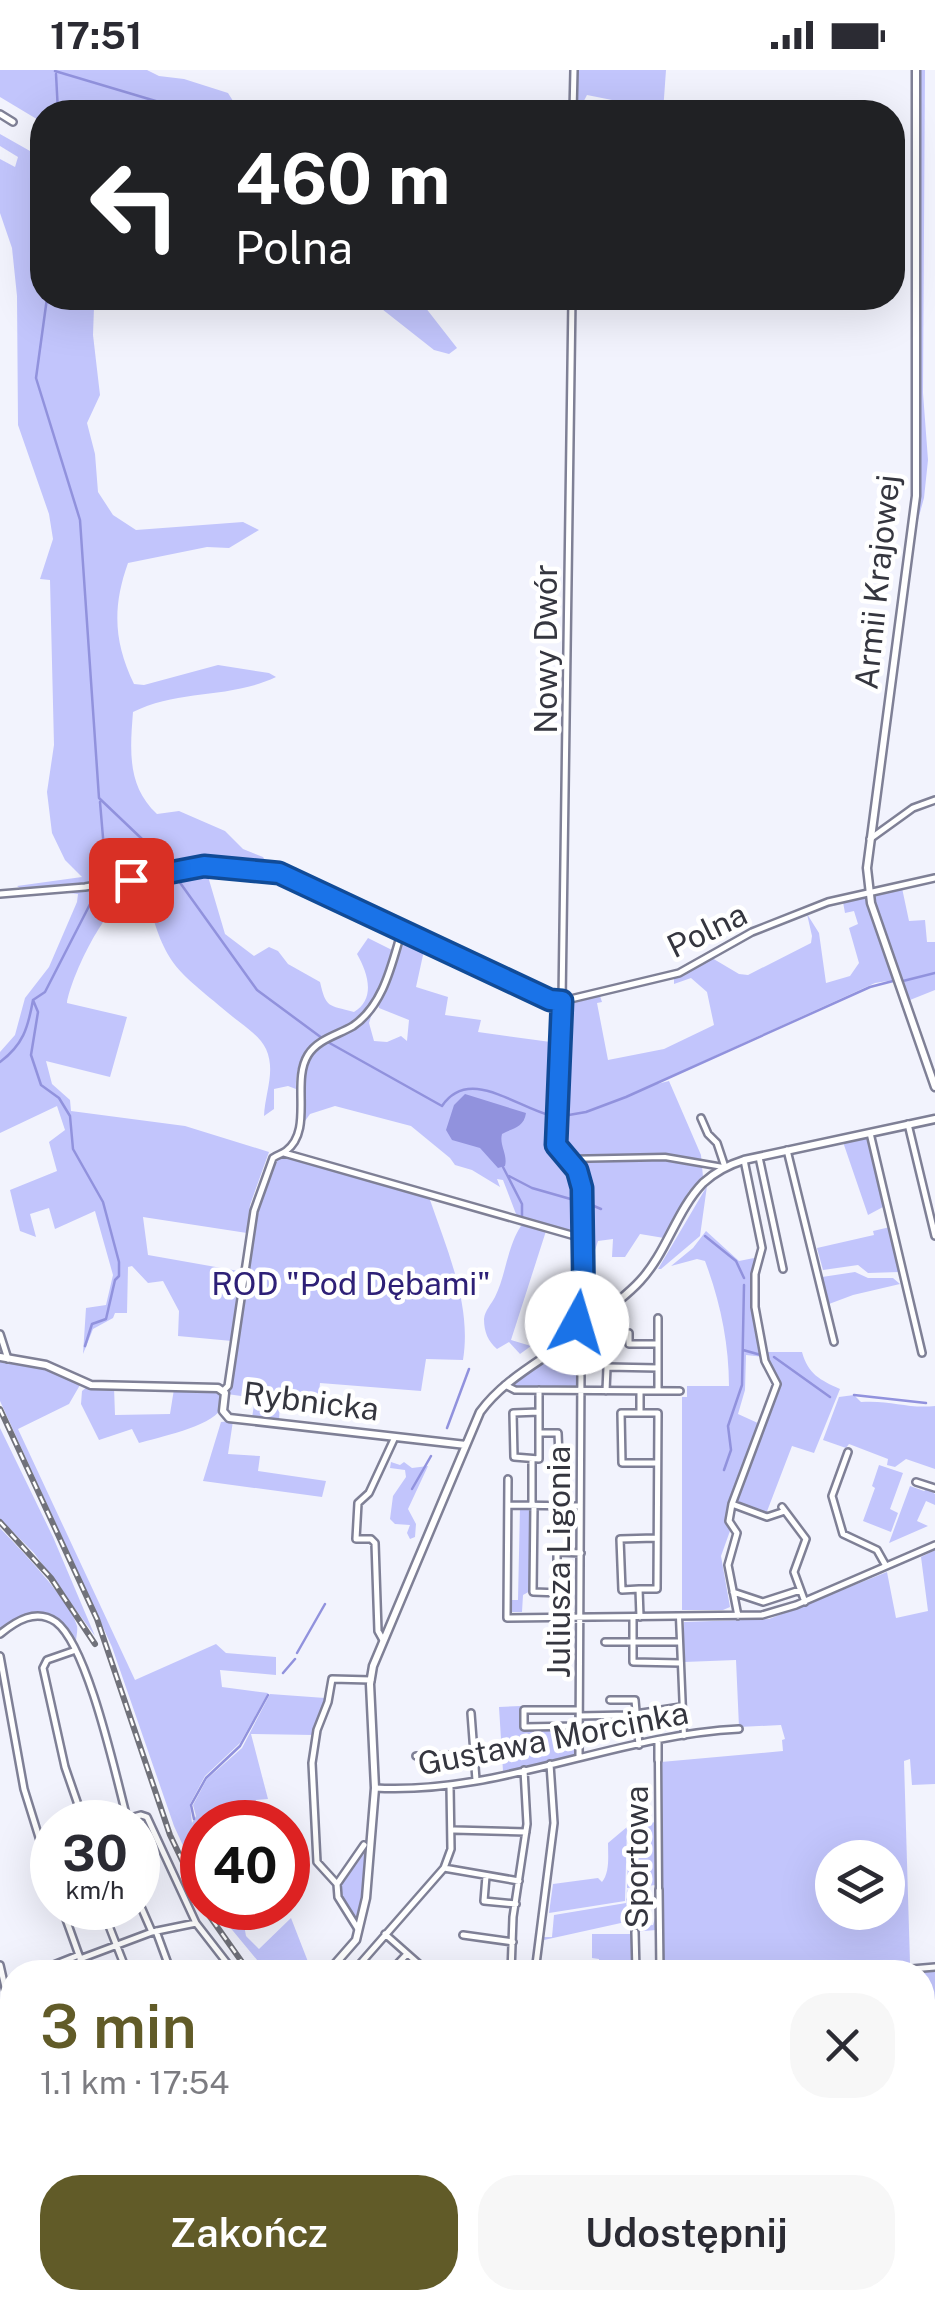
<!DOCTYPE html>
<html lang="pl">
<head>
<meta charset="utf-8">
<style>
  body { margin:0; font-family:"Public Sans",sans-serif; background:#f7f7f7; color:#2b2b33; height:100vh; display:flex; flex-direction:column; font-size:38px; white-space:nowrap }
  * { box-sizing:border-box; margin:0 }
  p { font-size:32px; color:#7c7c81 }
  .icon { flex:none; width:55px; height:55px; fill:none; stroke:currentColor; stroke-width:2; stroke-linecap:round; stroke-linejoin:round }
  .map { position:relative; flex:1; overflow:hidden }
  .drawer { position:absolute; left:0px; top:1890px; width:935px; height:350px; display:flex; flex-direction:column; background:#fff; border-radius:40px 40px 0 0; box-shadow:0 10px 40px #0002 }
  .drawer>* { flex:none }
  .guide { position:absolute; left:30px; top:30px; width:875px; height:210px; border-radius:40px; box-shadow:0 10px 40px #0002; background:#202124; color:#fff; overflow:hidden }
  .controls { position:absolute; left:815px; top:1770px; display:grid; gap:20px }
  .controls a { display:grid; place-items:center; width:90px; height:90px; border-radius:50%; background:#fff; box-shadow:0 10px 40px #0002; font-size:50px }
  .speed { position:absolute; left:30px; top:1730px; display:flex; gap:20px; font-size:50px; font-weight:700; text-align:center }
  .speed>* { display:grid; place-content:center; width:130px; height:130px; border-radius:50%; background:#fff; box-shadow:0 10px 40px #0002; line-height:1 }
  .speed small { font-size:25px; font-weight:400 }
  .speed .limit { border:15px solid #d22; background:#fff; color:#111 }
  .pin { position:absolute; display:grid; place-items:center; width:85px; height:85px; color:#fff; margin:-42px; border-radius:20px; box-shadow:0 5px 15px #0006 }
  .me { position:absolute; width:110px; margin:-55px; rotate:6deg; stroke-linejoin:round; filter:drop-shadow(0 0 8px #0008) }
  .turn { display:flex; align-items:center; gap:35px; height:210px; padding:0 40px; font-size:45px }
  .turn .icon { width:130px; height:130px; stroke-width:2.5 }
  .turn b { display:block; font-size:70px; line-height:85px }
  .round { display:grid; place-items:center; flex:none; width:105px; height:105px; border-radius:40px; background:#f7f7f7 }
  .headline { display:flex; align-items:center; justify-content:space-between; height:170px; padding:0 40px }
  h1 { font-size:60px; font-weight:600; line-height:75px; color:#615b28 }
  .primary-button { display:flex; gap:20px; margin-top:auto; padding:20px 40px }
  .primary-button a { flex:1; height:115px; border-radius:40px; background:#615b28; color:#fff; font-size:40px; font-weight:600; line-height:115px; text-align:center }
  .primary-button a+a { background:#f7f7f7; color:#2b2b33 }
  .status { display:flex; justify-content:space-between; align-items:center; height:70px; padding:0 50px; background:#fff; direction:ltr }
  .status svg { height:28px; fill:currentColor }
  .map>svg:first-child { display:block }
  .green { fill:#c2c5fc; fill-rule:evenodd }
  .water { fill:#9192dd }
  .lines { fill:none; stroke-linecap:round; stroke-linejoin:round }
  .stream { stroke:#9192dd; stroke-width:2.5 }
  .pedestrian-casing { stroke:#7f8096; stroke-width:9 }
  .minor-casing { stroke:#7f8096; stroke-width:10 }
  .tertiary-casing { stroke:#7f8096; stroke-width:11 }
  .pedestrian { stroke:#fff; stroke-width:4 }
  .minor { stroke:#fff; stroke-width:5 }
  .tertiary { stroke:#fff; stroke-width:6 }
  .rail-casing { stroke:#71727b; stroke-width:6 }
  .rail { stroke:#fff; stroke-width:2.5; stroke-dasharray:8; stroke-linecap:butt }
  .route-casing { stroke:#114b97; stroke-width:25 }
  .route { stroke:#1a73e8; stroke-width:18 }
  .labels { text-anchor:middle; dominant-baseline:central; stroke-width:9; stroke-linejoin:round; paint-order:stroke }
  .street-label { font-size:32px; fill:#35363f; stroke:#fff }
  .park-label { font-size:32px; fill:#2e2077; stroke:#fff }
</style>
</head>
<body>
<div class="status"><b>17:51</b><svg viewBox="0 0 49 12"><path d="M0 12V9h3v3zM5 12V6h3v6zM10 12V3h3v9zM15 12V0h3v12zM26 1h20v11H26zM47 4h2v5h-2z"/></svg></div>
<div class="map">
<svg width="935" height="2240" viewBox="0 0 935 2240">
  <rect width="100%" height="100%" fill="#f2f3fd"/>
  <path class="green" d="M0 0H147L159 6 184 9 228 23 240 42H42V228H98L94 237 93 265 100 325 87 353 95 384 98 422 113 445 136 460 243 452 259 460 229 478 207 477 128 493C112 538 114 572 134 614L144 615 218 595 269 603 276 607C230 629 178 619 133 642 130 681 127 716 157 744L179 741 225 761 243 779 263 787 267 794 252 791 201 792 120 809 23 820 17 816 82 807 65 790 52 763 47 722 54 675 50 510 40 509 53 469 49 444 18 355 17 226 12 178 0 143V89L15 97 18 87 0 76V64L30 81 40 51 0 27Z
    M578 0H666L663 42H635L622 32 587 25 578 42Z
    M919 0H925L923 323 928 390 924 428 913 468 920 409Z
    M368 228H418L457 278 449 284 434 280Z
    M185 802 207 803 225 864 254 886 269 877 278 881 288 894 320 912C326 938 328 935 354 942 376 929 368 903 357 884L368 868 394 881C387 902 379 929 361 945 332 971 296 964 296 1019L288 1016 274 1019V1039L264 1046C265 1023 276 1001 266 979 260 966 243 955 233 947 178 900 165 899 147 825 141 827 129 827 123 831 101 844 71 908 67 933L127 947 110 1007 46 991 52 1014 70 1030 71 1041 185 1056 269 1082 250 1135 247 1163 143 1147 148 1185 244 1202 232 1271 178 1266 179 1241 163 1211 148 1213 132 1196 128 1197 127 1243H115L113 1248 93 1259 83 1284 86 1238 106 1235 113 1205 95 1141 55 1159 49 1138 30 1144 36 1167 20 1161 10 1120 57 1101 49 1072 65 1060 57 1036 0 1063V982L15 965 25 928 49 897 77 832 78 824 69 823 133 812 134 815Z
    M902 818 909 851 925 850 927 872H935V920L910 930 875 839 873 827 879 821Z
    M862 826 867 829 894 910 875 913 649 1016 669 1011 701 1085 703 1107 689 1121 664 1168 640 1164 625 1187H612L613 1169 598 1171 588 1202 591 1207 587 1210V1217L595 1230 587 1232 584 1175 592 1170 523 1151 516 1144 503 1110 497 1109 500 1117 472 1100 455 1095 450 1088 411 1056 335 1036 310 1044 305 1051C305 1037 302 1023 302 1010 303 971 354 963 374 937L369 953 374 971 387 972 401 966 407 971 409 950 379 938 378 930 396 894 404 864 425 876 416 917 448 927 445 945 481 950 478 962 558 973 564 934 600 926 602 932 597 933 608 990 664 979 714 955 707 922 691 908 674 914V906L712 888 739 904 748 905 811 873 812 866 807 844 819 863 826 913 850 906 859 893 849 858 858 854 854 841 845 843 843 832Z
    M868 1066 883 1137 868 1145 843 1072Z
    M282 1085 429 1127C447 1180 472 1235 463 1290L426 1289 421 1321 320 1313 318 1333 280 1329 279 1352 252 1348 255 1328 227 1324C235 1280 255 1107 282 1085Z
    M707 1116 700 1166 661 1199H658Z
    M526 1156 546 1161 511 1270 531 1276 520 1284 509 1272 497 1279C488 1271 484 1262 484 1249 485 1240 491 1235 495 1227 506 1205 507 1177 521 1156Z
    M890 1157 899 1202 868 1203 858 1195 823 1200 817 1178 874 1165 873 1161Z
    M706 1161 739 1191 759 1187 753 1227 764 1287 746 1285 745 1320 738 1344 760 1354C750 1379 720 1435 730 1461L721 1486 730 1537 723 1540H682V1327H687V1316H729C729 1273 720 1231 705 1191L697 1189 671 1196 693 1178Z
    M855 1202 868 1208H893L900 1214 853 1225 829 1234 822 1207Z
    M573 1275 577 1279 578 1319 513 1316V1312Z
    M766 1282H802C808 1304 820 1310 840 1319L814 1383 792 1376 766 1444 735 1431 781 1315Z
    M0 1289 49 1298 80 1315 69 1334 18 1359 135 1610 216 1574 226 1583 276 1587V1605L220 1600 222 1617 268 1623 240 1673 205 1706 190 1734 192 1753 196 1746 193 1735 207 1709 242 1678 270 1624 325 1628 313 1665 251 1664 268 1729 256 1730 257 1752H202V1817L174 1756 112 1577 0 1331Z
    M87 1317H114L115 1345 170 1344 174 1319H216L223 1324C223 1327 222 1337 220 1340 211 1356 157 1368 139 1373L132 1359 99 1370 81 1334 82 1321Z
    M854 1325 861 1332C891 1330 908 1339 935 1336V1399L906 1389 895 1397 887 1395 888 1389 849 1374 846 1378 823 1370 839 1327Z
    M233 1351 228 1384 260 1386 258 1401 326 1411 322 1427 203 1411 221 1352Z
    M0 1358 53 1467 95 1566 34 1483 0 1449Z
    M391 1392 400 1395 404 1392 412 1398 428 1396 408 1439 416 1454 415 1467 410 1469 407 1463 410 1455 395 1454 390 1449 393 1426 406 1407 405 1400 390 1398Z
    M879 1395 903 1403 890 1439 898 1443 891 1462 863 1451 875 1418 872 1416Z
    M910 1416 924 1421 928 1418 935 1424V1435L926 1431 917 1451 928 1456 889 1473Z
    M520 1437 533 1438 532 1520 523 1525 522 1542H509V1530H518Z
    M0 1458C18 1477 72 1532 77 1556 78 1561 76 1567 76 1572 55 1537 31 1538 0 1559Z
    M935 1480V1714L912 1715 910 1689 904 1691 910 1893 846 1902H660L657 1722 661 1721V1692L783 1681 782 1670 785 1669 781 1655 739 1657 736 1590 684 1592V1552L769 1549 887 1502 896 1548 928 1541 921 1487ZM832 1788H888V1842H832Z
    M521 1636 522 1657 576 1658V1687L503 1701 499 1637Z
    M656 1752V1815L627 1818 629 1756Z
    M627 1757 625 1831 549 1843 553 1814 598 1808 602 1812C610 1802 608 1786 608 1773Z
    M366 1781 363 1834 357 1855 343 1831 341 1815Z
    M627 1819 630 1828 645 1826 646 1833 640 1834 642 1848 636 1850 637 1856 653 1855 656 1844V1860L632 1862V1902H599V1889L592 1888V1864H630V1851L544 1870V1867H552L554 1845 626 1833Z
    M214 1838H241L246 1866 259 1879 291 1848 312 1902H267Z
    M915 1900 935 1901V2240H624L612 2228H922V1902H896Z"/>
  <path class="water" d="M465 1024 526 1043C524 1058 512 1058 502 1064 499 1075 508 1084 505 1096L498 1098 480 1078 452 1070 446 1060 454 1035Z"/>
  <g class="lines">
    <path class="stream" d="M55 1 169 35 185 42
      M56 4 58 42
      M47 228 36 308 80 450 99 728 163 789 257 920 326 971 442 1036C469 996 515 1037 552 1046
      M903 911 935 903
      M33 930 38 942 31 985 41 1015 59 1028 70 1046 73 1079 103 1132 119 1192V1206L115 1210 106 1249 92 1254 85 1276
      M0 992C23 975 28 958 33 930L45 922 106 803 100 732
      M563 1046 586 1042 626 1027 870 917 893 911
      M503 1097 522 1134V1148
      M509 1106 532 1118 574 1130
      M587 1133 601 1139
      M705 1166 736 1191 744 1208
      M743 1280 761 1285
      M774 1287 830 1327
      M854 1325 926 1333
      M447 1358 469 1299
      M724 1400 731 1380 728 1356 742 1315 744 1215
      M412 1419 431 1386
      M297 1583 325 1534
      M283 1603 295 1589
      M194 1749 191 1735 206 1708 240 1676 268 1625"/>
    <defs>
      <path id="pedestrian" d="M564 1089 665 1087 723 1097
        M679 1547 684 1666
        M658 1690 659 1820"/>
      <path id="minor" d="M573 42 574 0
        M0 44 13 52
        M572 228 562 931 556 1075 577 1100 582 1119 579 1252
        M870 769 913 738 935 730
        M0 824 85 817 204 796 270 800 558 932 679 903 752 862 828 832 935 808
        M701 1048 708 1064 717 1073 725 1097
        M908 1054 935 1166
        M870 1063 922 1283
        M787 1080 834 1272
        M284 1083 582 1168
        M759 1087 783 1199
        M588 1263H629V1274H658
        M0 1264 8 1289
        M578 1266 581 1293
        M505 1315 515 1320 680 1321
        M539 1320V1363H558L561 1435
        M223 1321 228 1316 254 1141 273 1088C277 1085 282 1084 286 1081 314 1060 291 1012 308 985 318 969 338 965 353 956 384 935 392 893 402 860
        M606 1321 607 1297 658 1298
        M658 1321V1248
        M640 1343H621L622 1393H656
        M539 1363V1389L514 1387 513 1343 539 1342
        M848 1382 832 1426 843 1464 877 1480 886 1496
        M508 1409 507 1548 762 1545 796 1535 935 1475
        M916 1412 935 1418
        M732 1434 767 1447 785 1441
        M509 1435 580 1436
        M532 1435V1389
        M534 1435 533 1522 561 1523
        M782 1437 806 1469 794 1502 805 1532
        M639 1519 622 1520 620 1469 655 1468
        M733 1522 763 1532 800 1520
        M738 1546 728 1495 737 1463 729 1451 732 1434 777 1314 765 1291 755 1237V1204L762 1178 744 1090
        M561 1547 562 1502 557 1497V1482L581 1483
        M633 1547V1592L680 1593
        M640 1547 639 1519H657L658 1343H640V1321
        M0 1564C16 1551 36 1538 56 1552 88 1576 116 1707 127 1748
        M383 1570 378 1561 375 1473 371 1469H356L358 1433 369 1423 395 1367
        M605 1572H679
        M73 1581 47 1590 43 1598 65 1697 84 1752
        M0 1586 24 1719 52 1809
        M610 1630H635L639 1675
        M471 1643 476 1710
        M579 1646 629 1645 681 1637
        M579 1656 524 1657V1640H579
        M658 1671V1690
        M416 1686 473 1685
        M579 1688 581 1296 585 1266
        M375 1718C499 1725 615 1665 739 1659
        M115 1752 141 1745 147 1747 196 1853 234 1902
        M454 1760 526 1762
        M42 1780 52 1776
        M444 1798 519 1811
        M486 1806 484 1831 516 1834
        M337 1814 364 1775
        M659 1820 660 1902
        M138 1830 152 1862
        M62 1838 85 1902
        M102 1838 127 1902
        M358 1859 338 1827 337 1814 317 1792 312 1693 317 1660 328 1632 332 1609 371 1610
        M156 1861 171 1902
        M635 1862 636 1902
        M385 1864 428 1902
        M463 1865 513 1872
        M80 1889 152 1862 196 1853
        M0 1895 12 1948
        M36 1902 79 1885
        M353 1902 444 1798 451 1779 450 1716
        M390 1902 407 1884
        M511 1902 513 1847 527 1754 524 1700
        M535 1902 554 1753 550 1694
        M877 1902 935 1897
        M0 2180 7 2204
        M218 2228 222 2240
        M470 2228 473 2240
        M454 2240 472 2233"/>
      <path id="tertiary" d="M916 0V426L867 798 871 833 935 1017
        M586 1253 607 1238
        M577 1265 576 1254 581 1251 588 1255
        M0 1287 46 1295 91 1315 218 1318 225 1323 223 1341 229 1348 466 1375
        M328 1902 356 1870 366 1828 375 1718 370 1614 373 1596 480 1342C505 1308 542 1291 574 1266H586C597 1244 623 1230 640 1211 667 1182 676 1141 703 1113 715 1102 728 1095 744 1090L935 1049
        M3 2213 5 2205 12 2203
        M3 2213 12 2218
        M15 2228 21 2240"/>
    </defs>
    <use href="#pedestrian" class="pedestrian-casing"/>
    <use href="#minor" class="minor-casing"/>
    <use href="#tertiary" class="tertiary-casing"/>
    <use href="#pedestrian" class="pedestrian"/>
    <use href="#minor" class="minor"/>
    <use href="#tertiary" class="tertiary"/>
    <defs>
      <path id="rail" d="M0 1339 97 1549 170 1765 202 1832
        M0 1452 51 1508 95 1574
        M194 1824 249 1902
        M572 2228 584 2240"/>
    </defs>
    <use href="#rail" class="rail-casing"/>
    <use href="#rail" class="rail"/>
  </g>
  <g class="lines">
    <defs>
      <path id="route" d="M131 810 204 796 279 803 550 930 562 931 556 1075 577 1100 582 1118 584 1252 577 1253"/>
    </defs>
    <use href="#route" class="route-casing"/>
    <use href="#route" class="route"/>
  </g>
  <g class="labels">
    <g class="street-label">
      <text transform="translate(877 512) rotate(-84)">Armii Krajowej</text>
      <text transform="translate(545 579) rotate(-90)">Nowy Dwór</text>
      <text transform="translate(707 860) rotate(-26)">Polna</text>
      <text transform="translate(311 1331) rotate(7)">Rybnicka</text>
      <text transform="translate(558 1492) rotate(-90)">Juliusza Ligonia</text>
      <text transform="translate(553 1668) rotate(-11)">Gustawa Morcinka</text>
      <text transform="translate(636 1787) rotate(-90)">Sportowa</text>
    </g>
    <g class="park-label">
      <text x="351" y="1213">ROD "Pod Dębami"</text>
    </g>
  </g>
</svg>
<div class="controls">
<a><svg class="icon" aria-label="layers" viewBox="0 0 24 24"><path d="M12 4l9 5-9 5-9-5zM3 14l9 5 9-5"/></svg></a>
</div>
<div class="speed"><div>30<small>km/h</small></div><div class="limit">40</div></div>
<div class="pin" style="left:131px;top:810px;background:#d93025"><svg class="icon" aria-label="arrive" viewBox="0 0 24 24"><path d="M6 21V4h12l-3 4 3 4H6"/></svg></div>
<svg class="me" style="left:577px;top:1253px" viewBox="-20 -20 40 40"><circle r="19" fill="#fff"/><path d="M0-13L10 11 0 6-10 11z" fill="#1a73e8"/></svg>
<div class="guide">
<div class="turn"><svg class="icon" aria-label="left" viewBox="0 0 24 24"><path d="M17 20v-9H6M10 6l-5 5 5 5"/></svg><div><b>460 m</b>Polna</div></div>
</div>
<section class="drawer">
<div class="headline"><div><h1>3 min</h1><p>1.1 km · 17:54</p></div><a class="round"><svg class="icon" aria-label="close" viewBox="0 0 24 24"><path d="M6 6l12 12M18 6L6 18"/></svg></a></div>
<div class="primary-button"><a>Zakończ</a><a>Udostępnij</a></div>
</section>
</div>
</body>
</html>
